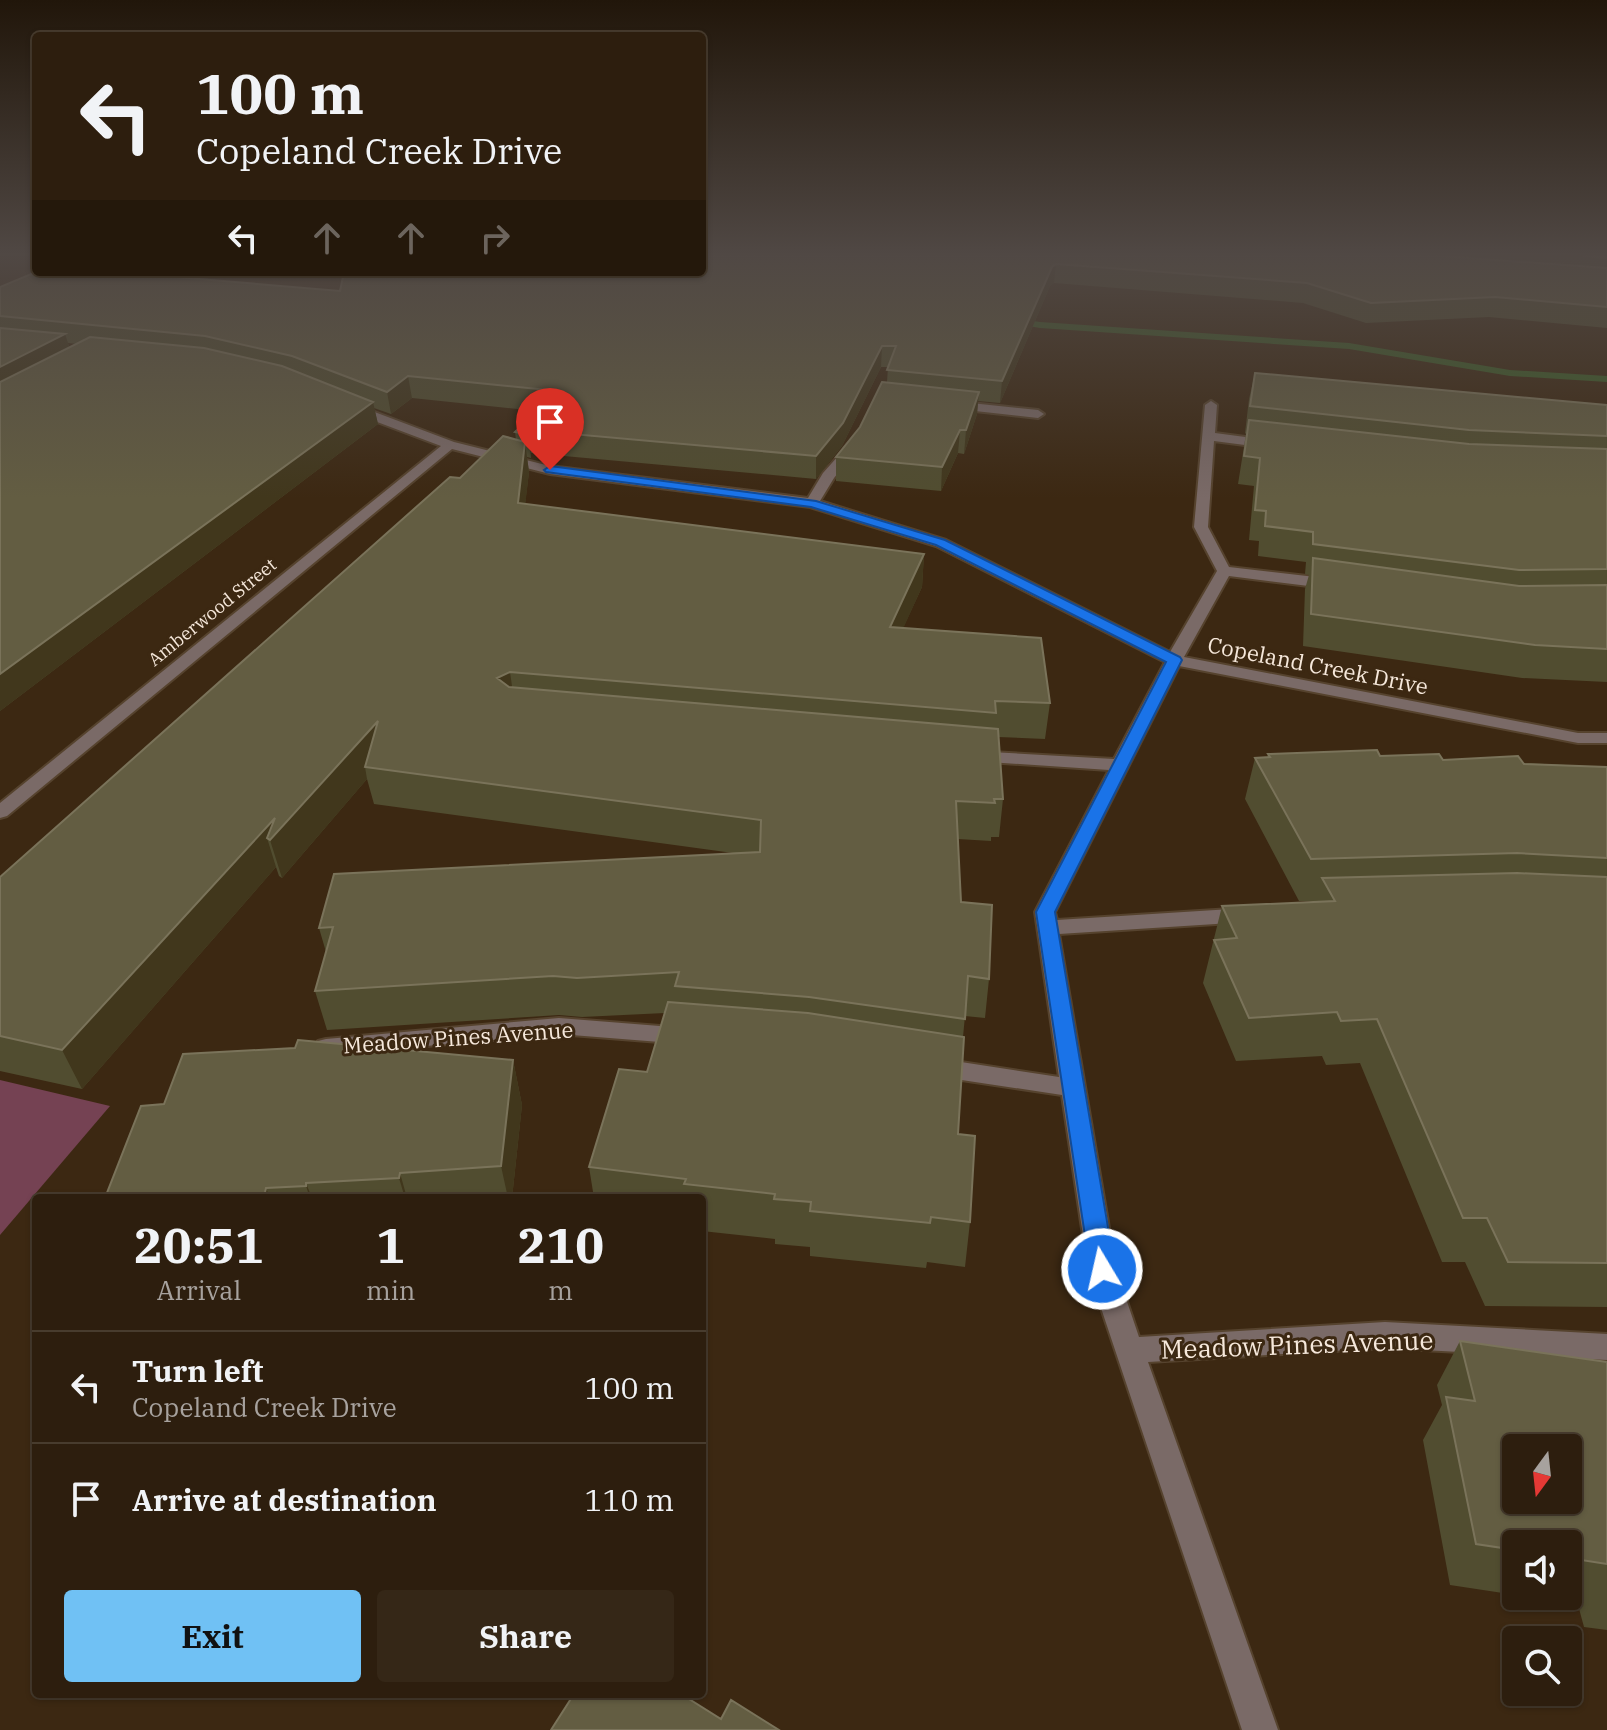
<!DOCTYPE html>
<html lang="en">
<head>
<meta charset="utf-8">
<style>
  body { margin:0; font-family:"IBM Plex Serif",serif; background:#352717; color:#f1f3f6; height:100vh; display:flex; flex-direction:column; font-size:30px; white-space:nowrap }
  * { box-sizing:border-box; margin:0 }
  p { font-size:26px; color:#a7a29e }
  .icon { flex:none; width:44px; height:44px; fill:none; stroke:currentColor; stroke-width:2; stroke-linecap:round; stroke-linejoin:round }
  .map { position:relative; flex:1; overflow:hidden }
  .side { position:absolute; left:32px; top:1194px; width:674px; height:504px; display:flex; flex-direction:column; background:#2d1e0e; border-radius:8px; box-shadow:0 2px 6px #0004,0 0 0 2px #483c2e }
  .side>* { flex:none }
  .guide { position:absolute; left:32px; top:32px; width:674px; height:244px; border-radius:8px; box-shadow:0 2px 6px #0004,0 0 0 2px #483c2e; background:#2d1e0e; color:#f1f3f6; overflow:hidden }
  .needle { width:52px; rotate:195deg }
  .buttons { position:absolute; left:1502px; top:1434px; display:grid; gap:16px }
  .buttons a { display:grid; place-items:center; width:80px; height:80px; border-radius:8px; background:#2d1e0e; box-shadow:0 2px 6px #0004,0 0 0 2px #483c2e; font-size:40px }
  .pin { position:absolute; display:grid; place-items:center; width:68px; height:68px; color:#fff; margin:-82px -34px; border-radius:50% 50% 50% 0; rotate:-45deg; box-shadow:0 0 8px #0007 }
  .pin .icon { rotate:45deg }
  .me { position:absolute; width:88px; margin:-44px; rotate:351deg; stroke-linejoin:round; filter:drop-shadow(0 0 6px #0008) }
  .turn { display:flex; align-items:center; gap:28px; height:168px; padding:0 32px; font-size:36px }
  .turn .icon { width:104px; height:104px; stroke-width:2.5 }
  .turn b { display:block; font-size:56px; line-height:68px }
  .lanes { display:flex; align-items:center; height:76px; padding:0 32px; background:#0003; justify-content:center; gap:40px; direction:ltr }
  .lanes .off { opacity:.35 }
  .eta { display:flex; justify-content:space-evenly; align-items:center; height:136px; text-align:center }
  .eta b { font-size:48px; font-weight:700; line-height:56px }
  .primary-button { display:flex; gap:16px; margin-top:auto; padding:16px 32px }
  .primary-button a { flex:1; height:92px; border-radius:8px; background:#70c1f4; color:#111; font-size:32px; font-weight:700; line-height:92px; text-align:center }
  .primary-button a+a { background:#352717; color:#f1f3f6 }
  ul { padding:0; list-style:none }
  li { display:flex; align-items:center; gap:24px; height:112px; padding:0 32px; border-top:2px solid #483c2e }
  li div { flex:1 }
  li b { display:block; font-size:30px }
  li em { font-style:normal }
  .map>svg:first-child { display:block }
  .green { fill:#754253 }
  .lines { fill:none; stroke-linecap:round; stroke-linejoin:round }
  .stream { fill:#3c5d28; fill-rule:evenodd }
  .street-casing { stroke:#56432e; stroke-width:4 }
  .street { fill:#7a6a67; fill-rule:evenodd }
  .wall { fill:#514d30; fill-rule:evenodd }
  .shaded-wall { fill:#41371c }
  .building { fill:#635d42; stroke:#7a735a; stroke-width:2; fill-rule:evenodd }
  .route { fill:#1a73e8; stroke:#114b97; stroke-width:2 }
  .labels { text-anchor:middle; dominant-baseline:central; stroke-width:6; stroke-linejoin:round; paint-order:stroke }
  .far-street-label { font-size:18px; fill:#f6e8db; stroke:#3c2812 }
  .street-label { font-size:22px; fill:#f6e8db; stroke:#3c2812 }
  .near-street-label { font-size:26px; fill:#f6e8db; stroke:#3c2812 }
</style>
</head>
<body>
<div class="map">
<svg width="1607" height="1730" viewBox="0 0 1607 1730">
  <rect width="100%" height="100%" fill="#3c2812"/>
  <path class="green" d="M0 1080 110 1106 0 1235Z"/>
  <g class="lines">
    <path class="stream" d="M1007 317 1040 322 1349 343 1510 370 1607 376V382L1510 376 1349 349 1040 328 1003 322V318Z"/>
    <defs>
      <path id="street" d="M952 401 1038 410 1044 414 1038 418 948 408 946 405Z
        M1211 401 1217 405 1215 433 1268 440 1274 444 1268 448 1214 441 1208 527 1229 567 1333 579 1341 584 1333 589 1229 576 1184 657 1578 733H1607V743H1578L1179 666 1055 912 1057 920 1247 908 1257 915 1247 922 1059 934 1116 1269 1139 1337 1385 1322 1607 1334V1360L1385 1348 1148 1362 1278 1730H1242L1088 1269 1062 1095 935 1076 927 1073 923 1067 927 1061 935 1058 1059 1077 1035 912 1109 770 973 761 964 756 973 751 1114 759 1165 662 936 546 810 507 550 474 452 449 7 816 0 818V803L441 446 348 411V405H356L454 442 550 466 808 498 823 473 848 445H856L858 448 834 478 820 501 946 540 1170 652 1217 571 1194 527 1205 405Z
        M559 1018 685 1028 693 1030 697 1036 693 1042 685 1044 559 1034 326 1055 318 1053 314 1047 318 1041 326 1039Z"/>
    </defs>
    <use href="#street" class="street-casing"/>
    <use href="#street" class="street"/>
  </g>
  <path class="wall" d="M702 256H1607V328L1489 317 1366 323 1303 303 1054 283 1050 286 1000 403 978 401 977 414 964 454 958 453 941 491 836 481V457L860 427 887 382 888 367H881L842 446 816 479 531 453V458L527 457 529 472 525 504 924 554 922 587 903 628 1050 703 1045 739 998 737 1003 799 999 837H991V841L958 839 961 902 989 979 985 1018 965 1016 963 1037 958 1134 970 1222 965 1267 927 1262 926 1268 810 1256V1247L775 1244V1239L702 1231V1198H594L589 1167 647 1072 665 1013 582 1017 559 1015 327 1030 315 991 326 952 319 928 733 853 374 804 367 779 282 878 279 876 276 867 82 1089 0 1071V877L460 478 516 440 515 432 537 411 412 398 391 414 374 408 378 424 0 711V287L340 291ZM68 343 77 344 69 347Z
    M1255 373 1607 405V682L1522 678 1303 646 1305 589 1309 575 1305 574 1306 562 1258 556 1259 541 1249 540 1254 486 1238 484 1246 434 1245 433 1249 399Z
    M1268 754 1380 756 1607 767V1307L1485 1306 1465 1262H1442L1360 1063 1326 1065 1322 1056 1236 1061 1203 983 1222 906 1315 902V901H1299L1245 799 1255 758 1267 757Z
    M513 1060 522 1105 512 1198H105L164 1104Z
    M1460 1341 1607 1362V1630L1584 1627 1578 1605 1522 1596H1568V1544H1516V1595L1450 1585 1423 1440 1442 1405 1437 1385Z"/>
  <path class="shaded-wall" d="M1056 264 1054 283 1050 286 1000 403 1002 381 1052 267Z
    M65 334 72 355 0 393V367Z
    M882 346 881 367 842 446 816 479V456Z
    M408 376 412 398 391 414 387 392Z
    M979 392 977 414 964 454 966 430Z
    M373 402 378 424 0 711V674Z
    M528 430 531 453V458L528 435Z
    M960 430 958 453 941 491 942 467Z
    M525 442 529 472 522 534 518 503Z
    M924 554 922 587 888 662 890 627Z
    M510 672 515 707 497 678Z
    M378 721 365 767 367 779 282 878 270 840 267 838 276 867 82 1089 62 1050 275 818Z
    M513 1060 522 1105 512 1198H508L501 1166Z
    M400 1173 407 1198H405L399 1178Z
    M306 1183 312 1198H310L306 1186Z
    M266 1188 270 1198H264Z"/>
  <path class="building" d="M702 256H1441L1607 268V307L1495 297 1371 303 1307 283 1056 264 1052 267 1002 381 887 370 896 346H882L843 423 816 456 528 430V435L515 432 558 391 408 376 387 392 292 356 205 336 0 316V287L36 272H117L340 291 344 272H702Z
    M1583 256H1607V258Z
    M0 328 65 334 0 367Z
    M90 337 204 348 282 366 373 402 0 674V382Z
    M1255 373 1607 405V436L1469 430 1250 406Z
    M882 382 979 392 966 430H960L942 467 836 457 860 427Z
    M1249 420 1469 444 1607 449V569L1519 570 1313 544V532L1265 526 1266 511 1255 510 1260 458 1244 456Z
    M503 436 525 442 518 503 924 554 890 627 1041 638 1050 703 995 701 996 713 510 672 497 678 509 687 998 729 1003 799H994L995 803 956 801 961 902 992 905 989 979 968 976 965 1019 809 997 675 986 679 972 577 978 553 976 315 991 333 927 319 928 334 874 760 852 761 820 365 767 378 721 270 840 267 838 275 818 62 1050 0 1036V877L450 477 460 478Z
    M1313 558 1519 586 1607 585V649L1535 645 1311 614Z
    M1377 750 1380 756 1439 754 1443 760 1518 756 1524 764 1607 767V858L1517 853 1311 859 1255 758 1270 757 1268 754Z
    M1517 873 1607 877V1263L1508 1262 1487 1218H1463L1377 1019 1341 1021 1337 1012 1249 1018 1214 940 1237 938 1222 906 1335 901 1322 878Z
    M668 1002 808 1013 964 1037 958 1134 975 1136 970 1222 931 1217 930 1223 810 1211 811 1202 774 1199 775 1194 684 1184 686 1179 589 1167 619 1069 647 1072Z
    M298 1040 513 1060 501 1166 400 1173 399 1178 306 1183V1186L266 1188 264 1197 144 1198 145 1195 105 1198 141 1106 164 1104 183 1054 295 1048Z
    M1460 1341 1607 1362V1564L1568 1558V1544H1516V1550L1476 1544 1446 1397 1475 1401ZM1516 1448H1568V1500H1516Z
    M574 1694H681L721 1719 731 1700 779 1730H551Z"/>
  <linearGradient id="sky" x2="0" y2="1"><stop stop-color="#21160a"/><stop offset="0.51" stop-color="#504844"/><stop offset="1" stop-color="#504844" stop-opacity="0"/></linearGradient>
  <rect width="1607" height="498" fill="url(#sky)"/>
  <path class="route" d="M550 466 816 501 945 540 1180 657 1182 660 1055 912 1115 1269 1111 1277 1102 1280 1094 1277 1090 1269 1036 912 1166 662 936 545 811 507 546 472 544 470Z"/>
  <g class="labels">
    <g class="far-street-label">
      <text transform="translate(212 612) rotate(-39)">Amberwood Street</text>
    </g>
    <g class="street-label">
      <text transform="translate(1318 665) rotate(11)">Copeland Creek Drive</text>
      <text transform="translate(458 1037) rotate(-4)">Meadow Pines Avenue</text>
    </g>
    <g class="near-street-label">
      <text transform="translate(1297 1344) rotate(-2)">Meadow Pines Avenue</text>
    </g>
  </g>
</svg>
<div class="buttons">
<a><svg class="needle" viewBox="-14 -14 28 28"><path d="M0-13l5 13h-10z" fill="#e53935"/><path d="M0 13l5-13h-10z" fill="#a7a29e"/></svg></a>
<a><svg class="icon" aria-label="sound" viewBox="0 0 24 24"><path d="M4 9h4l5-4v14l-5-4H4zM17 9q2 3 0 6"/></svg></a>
<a><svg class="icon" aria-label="search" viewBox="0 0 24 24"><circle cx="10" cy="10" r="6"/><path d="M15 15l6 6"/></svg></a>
</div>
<div class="pin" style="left:550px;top:470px;background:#d93025"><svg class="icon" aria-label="arrive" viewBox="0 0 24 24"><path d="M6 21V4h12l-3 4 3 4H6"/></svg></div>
<svg class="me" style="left:1102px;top:1269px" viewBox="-20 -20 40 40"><circle r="17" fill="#1a73e8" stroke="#fff" stroke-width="3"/><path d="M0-11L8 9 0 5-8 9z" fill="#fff"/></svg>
<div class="guide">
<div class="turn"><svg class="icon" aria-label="left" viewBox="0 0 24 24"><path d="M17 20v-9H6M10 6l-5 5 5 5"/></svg><div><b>100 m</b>Copeland Creek Drive</div></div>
<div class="lanes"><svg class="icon" aria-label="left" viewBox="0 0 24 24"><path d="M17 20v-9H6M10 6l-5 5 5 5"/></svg><svg class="icon off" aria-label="ahead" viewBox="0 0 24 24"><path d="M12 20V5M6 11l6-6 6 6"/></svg><svg class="icon off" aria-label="ahead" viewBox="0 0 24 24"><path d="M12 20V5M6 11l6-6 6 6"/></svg><svg class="icon off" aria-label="right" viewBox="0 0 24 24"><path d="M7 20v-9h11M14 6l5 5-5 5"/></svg></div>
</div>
<section class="side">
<div class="eta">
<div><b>20:51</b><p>Arrival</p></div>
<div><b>1</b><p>min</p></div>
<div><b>210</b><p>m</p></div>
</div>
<ul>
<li><svg class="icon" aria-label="left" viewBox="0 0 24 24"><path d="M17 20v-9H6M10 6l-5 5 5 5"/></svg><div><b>Turn left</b><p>Copeland Creek Drive</p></div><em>100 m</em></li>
<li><svg class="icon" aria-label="arrive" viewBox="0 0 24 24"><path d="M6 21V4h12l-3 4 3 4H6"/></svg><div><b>Arrive at destination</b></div><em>110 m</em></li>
</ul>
<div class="primary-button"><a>Exit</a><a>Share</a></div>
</section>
</div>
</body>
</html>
